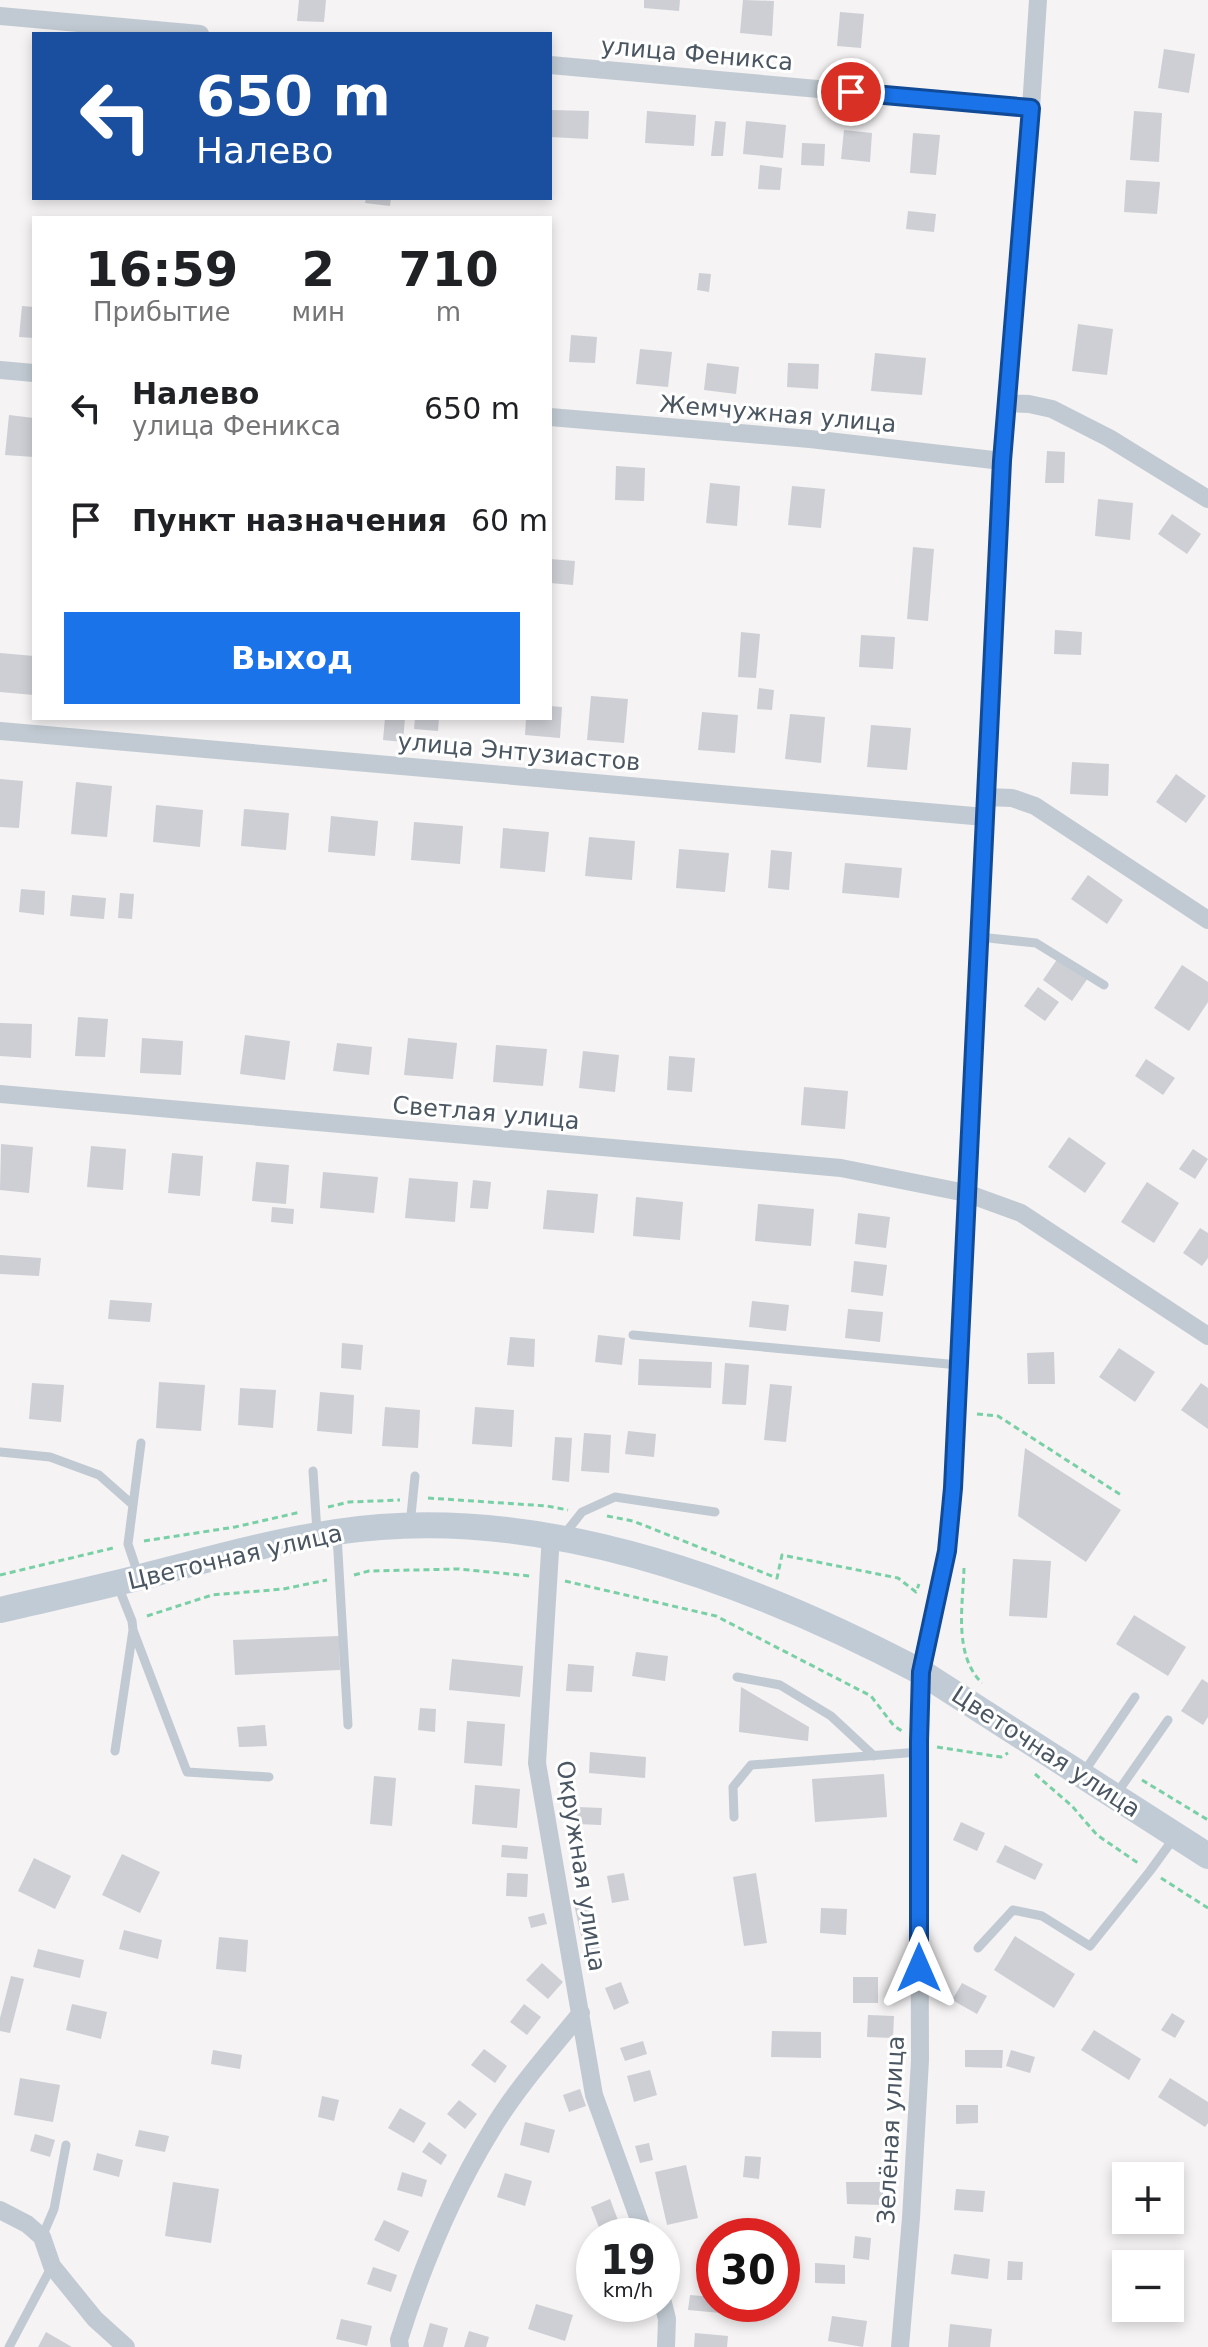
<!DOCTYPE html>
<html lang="ru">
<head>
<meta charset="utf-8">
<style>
  body { margin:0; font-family:"DejaVu Sans",sans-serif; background:#f2f2f2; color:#202124; height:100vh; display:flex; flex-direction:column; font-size:30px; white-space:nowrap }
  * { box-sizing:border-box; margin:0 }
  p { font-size:26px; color:#757577 }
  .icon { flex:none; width:44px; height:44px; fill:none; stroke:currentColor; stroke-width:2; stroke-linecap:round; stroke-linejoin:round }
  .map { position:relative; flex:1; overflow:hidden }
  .details { position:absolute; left:32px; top:216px; width:520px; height:504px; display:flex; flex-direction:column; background:#fff; border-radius:0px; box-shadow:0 4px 12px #0003 }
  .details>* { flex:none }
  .top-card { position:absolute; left:32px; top:32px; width:520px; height:168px; border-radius:0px; box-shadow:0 4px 12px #0003; background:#1a4fa0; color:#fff; overflow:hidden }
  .controls { position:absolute; left:1112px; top:2162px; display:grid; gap:16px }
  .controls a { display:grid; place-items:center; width:72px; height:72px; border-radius:0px; background:#fff; box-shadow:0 4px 12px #0003; font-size:40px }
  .speed { position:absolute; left:576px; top:2218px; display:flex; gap:16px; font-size:40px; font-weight:700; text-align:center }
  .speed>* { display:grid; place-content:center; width:104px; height:104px; border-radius:50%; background:#fff; box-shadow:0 4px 12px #0003; line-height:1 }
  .speed small { font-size:20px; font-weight:400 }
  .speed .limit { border:12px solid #d22; background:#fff; color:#111 }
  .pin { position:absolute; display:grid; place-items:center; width:68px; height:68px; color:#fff; margin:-34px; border:4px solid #fff; border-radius:50%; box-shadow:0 2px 8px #0007 }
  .me { position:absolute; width:88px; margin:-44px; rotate:0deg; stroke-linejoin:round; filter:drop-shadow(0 0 6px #0008) }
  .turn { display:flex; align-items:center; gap:28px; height:168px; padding:0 32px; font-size:36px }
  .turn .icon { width:104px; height:104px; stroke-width:2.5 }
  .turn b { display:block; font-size:56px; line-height:68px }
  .eta { display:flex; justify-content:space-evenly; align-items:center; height:136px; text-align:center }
  .eta b { font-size:48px; font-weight:700; line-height:56px }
  .button { display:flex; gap:16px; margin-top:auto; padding:16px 32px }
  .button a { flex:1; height:92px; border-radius:0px; background:#1a73e8; color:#fff; font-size:32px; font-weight:700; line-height:92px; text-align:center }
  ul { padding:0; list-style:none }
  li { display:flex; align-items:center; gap:24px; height:112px; padding:0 32px }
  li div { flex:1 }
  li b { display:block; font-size:30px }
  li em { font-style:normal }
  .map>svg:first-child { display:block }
  .building { fill:#cdcfd5 }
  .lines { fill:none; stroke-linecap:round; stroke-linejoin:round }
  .path { stroke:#7ad0a6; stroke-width:3; stroke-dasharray:6 4; stroke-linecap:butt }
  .lane { stroke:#c1cad2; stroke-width:9 }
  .street { stroke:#c1cad2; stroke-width:18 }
  .secondary { stroke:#c1cbd6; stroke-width:26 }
  .route-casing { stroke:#114b97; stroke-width:20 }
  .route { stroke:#1a73e8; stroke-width:14 }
  .labels { text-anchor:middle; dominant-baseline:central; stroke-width:6; stroke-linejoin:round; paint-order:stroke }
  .street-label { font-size:24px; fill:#4a5661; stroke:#fff }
</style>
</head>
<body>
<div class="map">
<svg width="1208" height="2347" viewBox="0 0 1208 2347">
  <rect width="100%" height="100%" fill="#f5f3f3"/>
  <path class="building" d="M299 0H326L324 22 297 21Z
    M644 0H680L679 11 644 8Z
    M743 0 774 1 772 36 740 33Z
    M840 12 864 14 861 48 837 46Z
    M1164 49 1195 54 1189 93 1158 88Z
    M551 110 589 111 588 139 550 137Z
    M647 111 696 115 694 146 645 143Z
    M1134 111 1162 113 1159 162 1130 160Z
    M715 121 726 122 723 156H711Z
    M746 121 786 125 783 158 743 154Z
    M844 130 872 133 870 162 841 159Z
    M913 133 940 135 936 175 910 173Z
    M802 143 825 144 824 166 801 165Z
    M760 165 782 168 780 190 758 189Z
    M1126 180 1160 182 1157 214 1124 212Z
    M366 198H391L390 206 365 203Z
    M908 211 936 214 934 232 906 229Z
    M699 273 711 274 709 292 697 290Z
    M22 306 34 307V338L19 337Z
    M1078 324 1113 329 1107 375 1072 371Z
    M571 335 597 337 595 363 569 362Z
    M640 349 672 352 668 387 636 384Z
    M875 353 926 358 922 395 871 391Z
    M707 363 739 367 736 394 704 390Z
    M788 363 819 364 818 389 787 387Z
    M9 415 34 418V457L5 455Z
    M1047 451 1065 452 1064 483H1045Z
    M616 466 645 468 644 501 615 500Z
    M710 483 740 486 737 526 706 523Z
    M792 486 825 489 821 528 788 525Z
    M1098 499 1133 503 1130 540 1095 536Z
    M1172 514 1201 534 1187 554 1158 534Z
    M913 547 934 549 928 621 907 619Z
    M550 559 575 561 573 585 550 583Z
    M1055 630 1082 632 1081 655 1054 654Z
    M741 632 760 634 756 678 738 677Z
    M861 635 895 637 893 669 859 667Z
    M0 653 34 656V695L0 692Z
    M759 688 774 690 772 710 757 709Z
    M591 696 628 699 624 743 587 740Z
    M550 706 562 707 560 738 525 735 526 718H550Z
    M702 712 738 715 735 753 698 750Z
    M790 714 825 717 821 763 785 759Z
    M385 718H405L403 742 383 740Z
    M415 718H439L438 731 414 729Z
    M871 725 911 728 907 770 867 767Z
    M1072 762 1109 764 1108 796 1070 794Z
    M1176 774 1206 796 1186 823 1156 802Z
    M0 779 23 781 19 828 0 827Z
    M76 782 112 786 107 837 71 834Z
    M156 805 203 810 200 847 153 842Z
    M244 809 289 813 286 850 241 846Z
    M331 816 378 821 375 856 328 852Z
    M414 822 463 826 460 864 411 860Z
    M503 828 549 832 545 872 500 868Z
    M589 837 635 841 632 880 585 876Z
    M679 849 729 853 725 892 676 888Z
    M771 850 792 852 789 890 768 888Z
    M845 863 902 868 899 898 842 893Z
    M1088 875 1123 900 1107 924 1071 899Z
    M21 889 45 891 44 915 19 912Z
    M120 893 134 894 132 919 118 918Z
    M72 895 106 898 104 919 70 916Z
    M1058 958 1088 978 1072 1001 1043 980Z
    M1182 965 1208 982V1002L1189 1031 1154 1008Z
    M1038 987 1059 1002 1045 1021 1024 1006Z
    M78 1017 108 1019 105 1057 75 1056Z
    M0 1023 32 1024 31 1058 0 1056Z
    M245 1035 290 1041 285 1080 240 1074Z
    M142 1038 183 1041 181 1075 140 1073Z
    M408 1038 457 1043 453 1079 404 1075Z
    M337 1043 372 1047 369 1075 333 1071Z
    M496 1045 547 1049 543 1086 493 1082Z
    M583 1051 619 1055 615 1092 579 1088Z
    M669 1056 695 1058 692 1092 667 1090Z
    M1146 1059 1175 1078 1163 1095 1135 1076Z
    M804 1087 848 1091 845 1129 801 1125Z
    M1069 1137 1106 1163 1085 1193 1048 1167Z
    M1 1144 33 1147 29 1193 0 1190Z
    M91 1146 126 1149 123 1190 87 1187Z
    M1193 1149 1208 1159 1195 1179 1179 1169Z
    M172 1153 203 1156 200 1196 168 1193Z
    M256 1162 289 1165 286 1204 252 1201Z
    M323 1172 378 1177 374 1213 320 1208Z
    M409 1178 458 1182 455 1222 405 1218Z
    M473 1180 491 1182 488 1209 470 1208Z
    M1147 1182 1179 1203 1154 1243 1121 1222Z
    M547 1190 598 1194 594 1233 543 1229Z
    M636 1197 683 1202 680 1240 633 1236Z
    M758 1204 814 1209 811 1246 755 1241Z
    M272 1207 294 1209 293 1224 271 1222Z
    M858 1213 890 1217 886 1248 855 1244Z
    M1200 1228 1208 1233V1258L1202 1266 1183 1253Z
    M0 1255 41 1258 39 1276 0 1274Z
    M854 1261 887 1265 883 1296 851 1292Z
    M110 1300 152 1303 150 1322 108 1319Z
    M752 1301 789 1305 786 1331 749 1327Z
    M848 1309 883 1312 880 1342 845 1338Z
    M598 1335 625 1338 622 1365 595 1362Z
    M510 1337 535 1339 534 1367 507 1365Z
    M342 1343 363 1345 361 1370 341 1368Z
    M1119 1348 1155 1372 1135 1402 1099 1377Z
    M1054 1352 1055 1384H1028L1027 1353Z
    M639 1359 712 1362 711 1388 638 1385Z
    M725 1363 749 1365 746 1405 722 1404Z
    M159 1382 205 1385 201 1431 156 1428Z
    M32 1383 64 1385 61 1422 29 1419Z
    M1201 1383 1208 1388V1429L1181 1410Z
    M770 1384 792 1386 786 1442 764 1440Z
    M240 1388 276 1390 273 1428 238 1425Z
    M320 1392 354 1395 352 1434 317 1431Z
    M385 1407 420 1410 418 1448 382 1446Z
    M475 1407 514 1410 512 1447 472 1444Z
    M628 1431 656 1434 654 1457 625 1454Z
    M584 1433 611 1435 609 1473 581 1471Z
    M555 1437 572 1438 569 1482 552 1480Z
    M1025 1448 1121 1510 1086 1562 1018 1516Z
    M1013 1559 1051 1561 1047 1618 1009 1616Z
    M1134 1615 1186 1647 1168 1676 1116 1644Z
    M339 1636 340 1670 235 1675 233 1640Z
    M636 1652 668 1656 665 1681 632 1676Z
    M452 1659 523 1666 520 1697 449 1690Z
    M568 1664 594 1666 592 1692 566 1691Z
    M1202 1679 1208 1683V1717L1203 1725 1181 1711Z
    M741 1687 809 1727 808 1741 739 1732Z
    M420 1708 436 1709 435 1732 418 1730Z
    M467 1721 505 1724 502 1766 464 1763Z
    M265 1725 267 1746 239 1747 237 1727Z
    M590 1752 646 1757 645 1778 589 1773Z
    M884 1774 887 1817 815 1822 812 1779Z
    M374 1776 396 1778 392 1826 370 1824Z
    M475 1785 520 1789 517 1828 472 1824Z
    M577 1807 602 1808 601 1825 576 1824Z
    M961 1822 985 1833 977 1851 953 1840Z
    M502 1845 528 1847 527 1859 501 1857Z
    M1005 1845 1043 1864 1035 1880 996 1862Z
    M122 1854 160 1872 140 1913 102 1895Z
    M34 1858 71 1876 55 1909 18 1891Z
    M507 1873 528 1874 527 1897 506 1896Z
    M624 1873 629 1900 612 1903 607 1876Z
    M756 1873 767 1943 744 1946 733 1877Z
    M590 1901 600 1951 585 1954 574 1904Z
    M821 1908 847 1909 846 1935 820 1933Z
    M544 1913 547 1924 531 1928 528 1917Z
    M124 1930 162 1940 158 1959 119 1949Z
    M1015 1936 1075 1974 1054 2008 994 1970Z
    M219 1937 248 1940 246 1972 216 1969Z
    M38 1949 84 1960 80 1978 33 1967Z
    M542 1963 563 1982 548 1999 526 1980Z
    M11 1976 24 1979 10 2033 0 2031V2018Z
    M853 1977H878V2003H853Z
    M621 1982 629 2003 614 2010 605 1988Z
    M962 1983 987 1996 977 2014 952 2000Z
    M72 2004 107 2012 101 2039 66 2030Z
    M524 2004 541 2017 527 2035 510 2022Z
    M1172 2013 1185 2021 1175 2038 1161 2030Z
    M868 2015 894 2016 893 2038 867 2037Z
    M1094 2030 1141 2059 1129 2080 1081 2050Z
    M772 2031 821 2032V2058L771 2057Z
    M643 2041 647 2054 625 2061 620 2048Z
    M484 2049 507 2066 495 2083 471 2065Z
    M213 2050 242 2055 240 2069 211 2064Z
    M965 2050H1003L1002 2068 965 2067Z
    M1011 2050 1035 2057 1030 2073 1006 2066Z
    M650 2070 657 2095 634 2102 627 2076Z
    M20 2078 60 2085 53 2122 14 2115Z
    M1170 2078 1208 2102V2123L1205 2127 1158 2097Z
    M580 2089 586 2106 569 2112 563 2095Z
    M322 2096 339 2100 334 2121 318 2117Z
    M459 2100 477 2114 465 2129 447 2114Z
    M956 2105H978V2123L956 2124Z
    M400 2108 426 2123 414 2143 388 2128Z
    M525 2122 555 2130 549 2153 520 2145Z
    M139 2130 169 2136 165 2152 135 2146Z
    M35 2134 55 2140 50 2157 30 2151Z
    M429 2142 447 2155 441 2165 422 2152Z
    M649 2143 653 2160 640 2163 635 2146Z
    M97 2153 123 2160 119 2177 93 2170Z
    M745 2156 761 2157 759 2179 743 2177Z
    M686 2165 698 2218 667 2225 655 2172Z
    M402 2172 427 2180 422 2197 397 2190Z
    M505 2173 532 2181 525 2206 497 2197Z
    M173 2182 219 2189 211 2243 165 2236Z
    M846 2182H883V2205L847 2204Z
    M956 2189 985 2191 983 2212 954 2210Z
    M610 2199 619 2223 600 2230 591 2207Z
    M384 2220 409 2231 399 2252 374 2240Z
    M855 2236 871 2238 869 2260 853 2258Z
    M954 2254 990 2259 988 2279 951 2274Z
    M1008 2261 1023 2262 1022 2280H1007Z
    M815 2263 845 2265V2284L815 2283Z
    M373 2267 397 2275 391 2292 367 2284Z
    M1170 2275 1184 2277 1178 2313 1159 2310 1170 2308Z
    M690 2295 714 2297V2304H722L721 2313 688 2310Z
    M536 2304 573 2315 565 2341 528 2329Z
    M832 2316 867 2321 863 2347 828 2341Z
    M341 2319 372 2326 367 2346 336 2339Z
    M430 2323 448 2328 443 2347H423Z
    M950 2324 992 2329 990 2347H948Z
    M469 2331 489 2337 486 2347H464Z
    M46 2332 72 2347H38Z
    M695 2333 728 2336 727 2347H694Z"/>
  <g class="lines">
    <path class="path" d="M977 1414 998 1416 1121 1495
      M428 1498 547 1506 568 1510
      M328 1507 349 1502 400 1500
      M607 1516 633 1521 777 1578 782 1555 898 1578 916 1592 919 1584
      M144 1541 235 1527 301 1512
      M964 1568C963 1604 953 1655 982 1683
      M0 1575 113 1548
      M354 1575 369 1571 459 1569 530 1576
      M565 1581 716 1616 871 1696 894 1726 902 1731
      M147 1616 212 1595 283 1589 327 1580
      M937 1747 1001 1757 1008 1753
      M1035 1774 1072 1806 1097 1835 1138 1863
      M1142 1780 1208 1820
      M1161 1878 1208 1908"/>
    <path class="lane" d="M979 937 1036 943 1104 985
      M633 1335 959 1365
      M0 1452 50 1457 99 1475 133 1505
      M313 1471 317 1532
      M410 1525 415 1476
      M337 1535 348 1725
      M563 1536 582 1512 615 1497 715 1512
      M138 1574 128 1544 141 1443
      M133 1630 187 1772 269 1777
      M737 1677 780 1685 831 1716 874 1756
      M115 1751 133 1630 132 1621 118 1586
      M1084 1772 1135 1697
      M1117 1793 1168 1720
      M734 1817 733 1787 751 1765 919 1752
      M978 1948 1013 1910 1042 1916 1090 1946 1150 1871 1174 1838
      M42 2237 54 2209 66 2145
      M9 2347 52 2266"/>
    <path class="street" d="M0 16 200 34
      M550 65 1031 108
      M0 370 34 373
      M1007 403 1029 404 1052 409 1109 438 1208 499
      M550 417 810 439 1002 461
      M0 731 985 817
      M986 797 1012 798 1035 806 1208 920
      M0 1094 841 1168 966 1193 1021 1213 1208 1336
      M551 1535 537 1763 594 2095 645 2236
      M0 2210 27 2224 42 2237 52 2266 95 2319 126 2347
      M662 2299 667 2319 666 2347
      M400 2347 399 2340C422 2267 451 2196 491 2131 516 2089 550 2051 581 2013
      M900 2347 911 2218 920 2060 919 1741 921 1672 947 1551 953 1488 1002 461 1031 108 1038 0"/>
    <path class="secondary" d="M0 1610C47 1599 94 1589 141 1577 206 1560 270 1542 336 1532 535 1501 747 1580 921 1672L1208 1856"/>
  </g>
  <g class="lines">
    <defs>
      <path id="route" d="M851 92 1031 108 1002 461 953 1488 947 1551 921 1672 919 1741V1968"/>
    </defs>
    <use href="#route" class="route-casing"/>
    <use href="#route" class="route"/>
  </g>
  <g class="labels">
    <g class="street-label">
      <text transform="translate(697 54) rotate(5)">улица Феникса</text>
      <text transform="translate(778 414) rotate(5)">Жемчужная улица</text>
      <text transform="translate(519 752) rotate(5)">улица Энтузиастов</text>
      <text transform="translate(486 1113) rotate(5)">Светлая улица</text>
      <text transform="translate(235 1557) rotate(-13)">Цветочная улица</text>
      <text transform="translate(1046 1752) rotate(33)">Цветочная улица</text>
      <text transform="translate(581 1866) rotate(81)">Окружная улица</text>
      <text transform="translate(891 2130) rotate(-87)">Зелёная улица</text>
    </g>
  </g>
</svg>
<div class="controls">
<a>+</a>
<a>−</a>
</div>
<div class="speed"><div>19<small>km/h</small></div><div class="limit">30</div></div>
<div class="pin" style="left:851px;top:92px;background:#d93025"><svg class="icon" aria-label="arrive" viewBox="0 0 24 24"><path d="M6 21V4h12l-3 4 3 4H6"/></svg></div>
<svg class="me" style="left:919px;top:1968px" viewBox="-20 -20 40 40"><path d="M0-17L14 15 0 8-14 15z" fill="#1a73e8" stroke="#fff" stroke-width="4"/></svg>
<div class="top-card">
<div class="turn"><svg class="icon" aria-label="left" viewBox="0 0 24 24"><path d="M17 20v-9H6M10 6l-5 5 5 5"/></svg><div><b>650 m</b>Налево</div></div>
</div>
<section class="details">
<div class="eta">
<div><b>16:59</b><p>Прибытие</p></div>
<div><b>2</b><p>мин</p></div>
<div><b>710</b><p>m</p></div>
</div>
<ul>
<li><svg class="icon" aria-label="left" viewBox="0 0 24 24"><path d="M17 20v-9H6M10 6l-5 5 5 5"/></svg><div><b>Налево</b><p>улица Феникса</p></div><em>650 m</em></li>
<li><svg class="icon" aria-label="arrive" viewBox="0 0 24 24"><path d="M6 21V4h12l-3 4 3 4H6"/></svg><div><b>Пункт назначения</b></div><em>60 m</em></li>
</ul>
<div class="button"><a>Выход</a></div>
</section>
</div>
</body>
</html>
